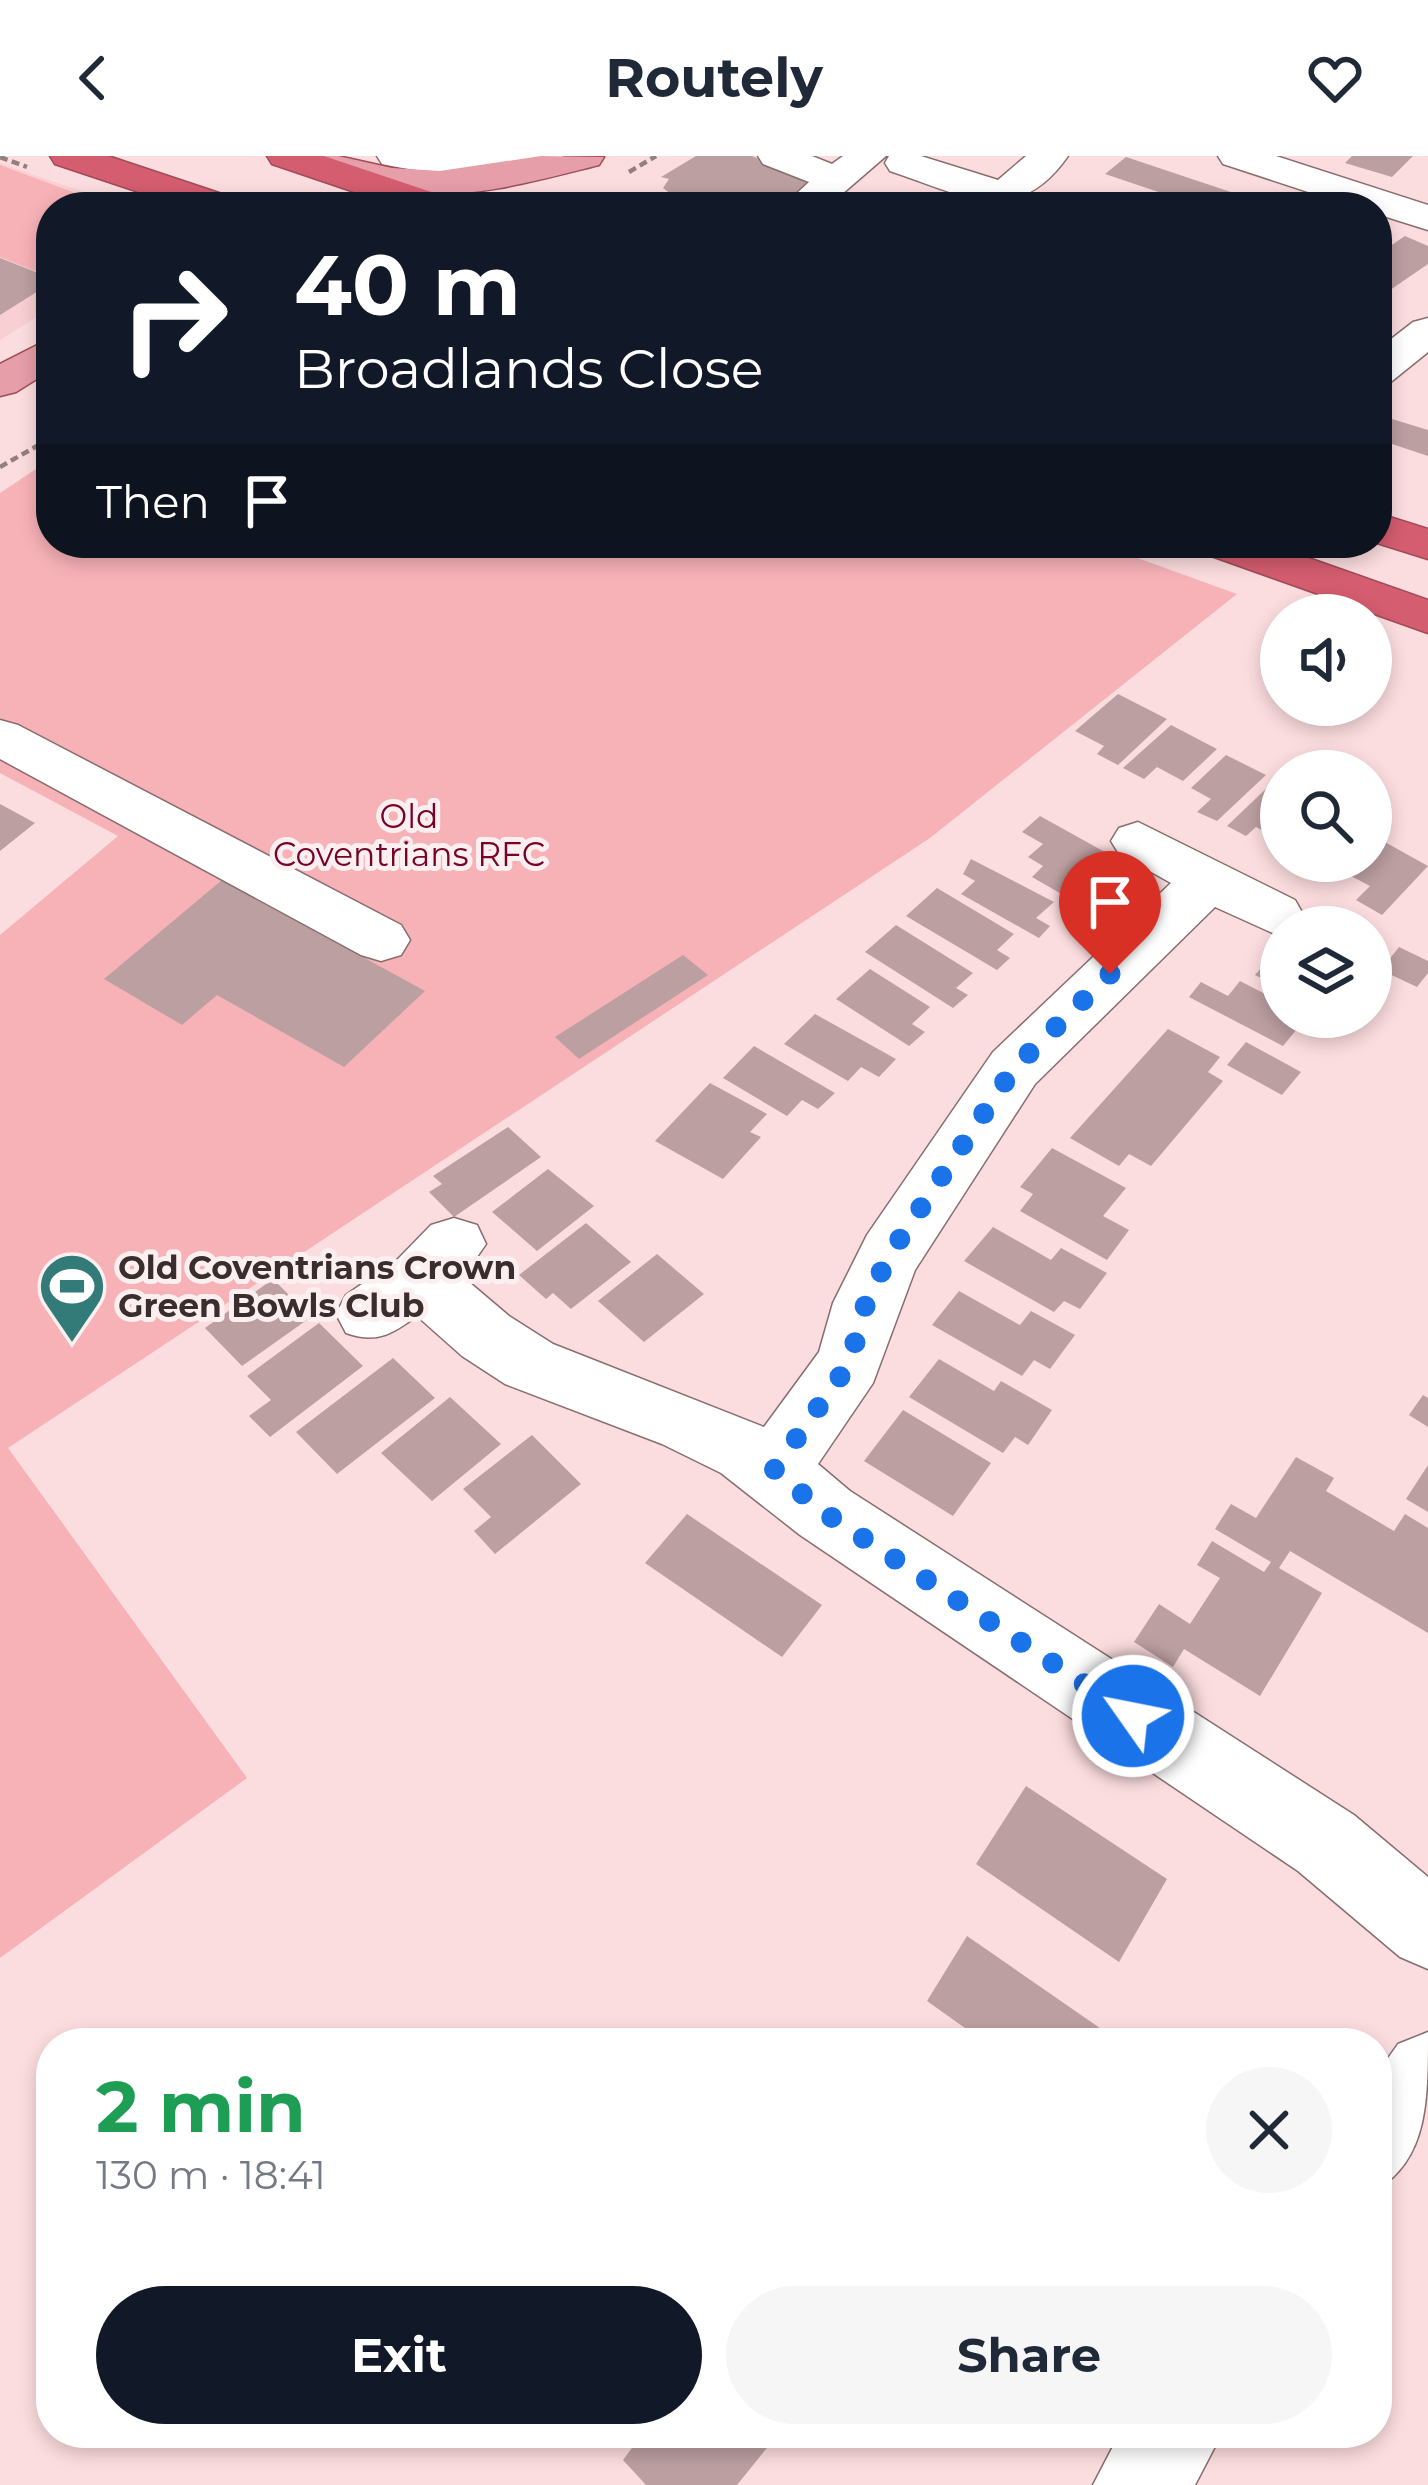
<!DOCTYPE html>
<html lang="en">
<head>
<meta charset="utf-8">
<style>
  body { margin:0; font-family:Montserrat,sans-serif; background:#f6f6f7; color:#1f2937; height:100vh; display:flex; flex-direction:column; font-size:45px; white-space:nowrap }
  * { box-sizing:border-box; margin:0 }
  p { font-size:39px; color:#747a83 }
  .icon { flex:none; width:66px; height:66px; fill:none; stroke:currentColor; stroke-width:2; stroke-linecap:round; stroke-linejoin:round }
  .map { position:relative; flex:1; overflow:hidden }
  .drawer { position:absolute; left:36px; top:1872px; width:1356px; height:420px; display:flex; flex-direction:column; background:#fff; border-radius:48px; box-shadow:0 6px 18px #0003 }
  .drawer>* { flex:none }
  .hud { position:absolute; left:36px; top:36px; width:1356px; height:366px; border-radius:48px; box-shadow:0 6px 18px #0003; background:#111827; color:#fff; overflow:hidden }
  .fabs { position:absolute; left:1260px; top:438px; display:grid; gap:24px }
  .fabs a { display:grid; place-items:center; width:132px; height:132px; border-radius:50%; background:#fff; box-shadow:0 6px 18px #0003; font-size:60px }
  .pin { position:absolute; display:grid; place-items:center; width:102px; height:102px; color:#fff; margin:-123px -51px; border-radius:50% 50% 50% 0; rotate:-45deg; box-shadow:0 0 12px #0007 }
  .pin .icon { rotate:45deg }
  .me { position:absolute; width:132px; margin:-66px; rotate:303deg; stroke-linejoin:round; filter:drop-shadow(0 0 9px #0008) }
  .turn { display:flex; align-items:center; gap:42px; height:252px; padding:0 60px; font-size:54px }
  .turn .icon { width:156px; height:156px; stroke-width:2.5 }
  .turn b { display:block; font-size:84px; line-height:102px }
  .then { display:flex; align-items:center; height:114px; padding:0 60px; background:#0003; gap:24px; font-size:45px }
  .round { display:grid; place-items:center; flex:none; width:126px; height:126px; border-radius:63px; background:#f6f6f7 }
  .head { display:flex; align-items:center; justify-content:space-between; height:204px; padding:0 60px }
  h1 { font-size:72px; font-weight:700; line-height:90px; color:#1e9e55 }
  .button { display:flex; gap:24px; margin-top:auto; padding:24px 60px }
  .button a { flex:1; height:138px; border-radius:72px; background:#111827; color:#fff; font-size:48px; font-weight:700; line-height:138px; text-align:center }
  .button a+a { background:#f6f6f7; color:#1f2937 }
  header { display:flex; justify-content:space-between; align-items:center; height:156px; padding:0 60px; background:#fff; font-size:54px; font-weight:700 }
  .map>svg:first-child { display:block }
  .built { fill:#f8d0d3 }
  .green { fill:#f7b2b8 }
  .building { fill:#bc9fa1 }
  .lines { fill:none; stroke-linecap:round; stroke-linejoin:round }
  .minor-casing { stroke:#886d6f; stroke-width:3 }
  .major-casing { stroke:#9e4c59; stroke-width:3 }
  .highway-casing { stroke:#9e4c59; stroke-width:3 }
  .path { stroke:#947f80; stroke-width:4.5; stroke-dasharray:8 4.5; stroke-linecap:butt }
  .minor { fill:#fff; fill-rule:evenodd }
  .major { fill:#e69ea9; fill-rule:evenodd }
  .highway { fill:#d55d70; fill-rule:evenodd }
  .route { stroke:#1a73e8; stroke-width:21; stroke-dasharray:0 37.8 }
  .labels { text-anchor:middle; dominant-baseline:central; stroke-width:10; stroke-linejoin:round; paint-order:stroke }
  .park-label { font-size:33px; fill:#770128; stroke:#fceff0 }
  .poi-label { font-size:33px; font-weight:bold; fill:#392d2e; stroke:#fceff0; text-anchor:start }
</style>
</head>
<body>
<header><svg class="icon" aria-label="back" viewBox="0 0 24 24"><path d="M15 5l-7 7 7 7"/></svg>Routely<svg class="icon" aria-label="heart" viewBox="0 0 24 24"><path d="M12 20l-8-8c-3-5 5-10 8-4 3-6 11-1 8 4z"/></svg></header>
<div class="map">
<svg width="1428" height="2329" viewBox="0 0 1428 2329">
  <rect width="100%" height="100%" fill="#fcdddf"/>
  <path class="built" d="M0 7 127 51H51V152L0 184Z"/>
  <path class="green" d="M0 9 113 51H51V121L0 101Z
    M51 303V387H1096L1237 438 930 682 8 1292 247 1622 0 1802V779L118 680 0 617V337Z"/>
  <path class="building" d="M696 0H752L817 27 786 51H691L666 43 672 39 663 32 669 23 661 21Z
    M1352 0H1413L1392 21 1345 7Z
    M1126 1 1273 50 1272 51H1203L1105 18Z
    M1405 80 1428 90V108L1377 143V99Z
    M0 102 51 122V127L0 159Z
    M1392 263 1428 274V300L1377 283Z
    M1118 538 1167 563 1118 609 1097 598 1104 590 1075 575Z
    M1171 569 1217 593 1183 625 1157 611 1144 623 1123 612Z
    M1226 599 1266 619 1217 665 1197 656 1211 643 1191 632Z
    M1274 625 1281 629V684L1256 671 1246 680 1227 670Z
    M0 648 35 667 0 695Z
    M1040 660 1112 700 1090 720 1100 726 1077 747 1032 721 1043 710 1028 701 1043 688 1022 676Z
    M1383 685 1428 710 1382 759 1356 744 1370 730 1349 719 1363 705H1371V696Z
    M971 703 1054 746 1036 762 1050 770 1039 782 961 738 975 725 963 718Z
    M222 724 425 835 344 911 217 839 182 869 104 823Z
    M937 732 1014 778 997 794 1010 802 997 814 906 760Z
    M896 769 973 817 956 832 968 839 953 852 865 796Z
    M1281 789V832L1255 819Z
    M1399 791 1428 805V817L1417 831 1381 814Z
    M683 799 708 819 579 903 555 881Z
    M870 813 930 851 912 868 925 876 909 890 836 843Z
    M1240 825 1281 846V861H1307L1283 890 1189 841 1201 826 1228 840Z
    M815 858 896 903 879 921 861 911 848 925 784 888Z
    M1168 873 1220 901 1208 916 1223 925 1151 1010 1129 998 1119 1010 1070 982Z
    M1246 886 1301 916 1282 939 1227 909Z
    M754 890 835 937 818 953 802 944 787 960 723 922Z
    M710 927 767 958 750 976 761 981 723 1023 655 985Z
    M508 971 541 1001 454 1061 429 1036 442 1028 433 1020Z
    M1052 992 1126 1032 1103 1060 1129 1074 1107 1104 1020 1055 1033 1038 1020 1031Z
    M548 1013 594 1050 537 1095 492 1056Z
    M586 1067 631 1106 571 1153 553 1137 546 1143 519 1119Z
    M993 1071 1051 1104 1061 1092 1107 1117 1080 1153 1064 1145 1054 1156 964 1105Z
    M657 1098 704 1138 644 1186 598 1145Z
    M273 1123 311 1161 242 1210 205 1172Z
    M959 1135 1020 1169 1031 1155 1075 1179 1050 1213 1034 1204 1022 1220 932 1169Z
    M319 1167 363 1210 270 1281 249 1260 271 1244 247 1220Z
    M393 1202 435 1242 337 1318 296 1276Z
    M939 1203 994 1235 1001 1225 1052 1254 1028 1289 1015 1281 1003 1297 909 1241Z
    M1423 1239 1428 1242V1271L1409 1259Z
    M450 1241 501 1288 432 1345 381 1297Z
    M903 1254 991 1307 953 1360 864 1305Z
    M532 1279 581 1328 495 1398 474 1375 491 1361 463 1333Z
    M1296 1301 1334 1322 1326 1335 1394 1375 1405 1358 1428 1372V1477L1290 1395 1279 1412 1322 1437 1260 1540 1184 1493 1173 1511 1134 1486 1159 1448 1190 1468 1220 1422 1197 1409 1212 1385 1264 1416 1271 1406 1215 1373 1231 1348 1256 1362Z
    M1428 1309V1356L1406 1343Z
    M687 1358 822 1449 782 1501 645 1407Z
    M1026 1630 1167 1723 1119 1806 976 1708Z
    M967 1780 1110 1879 1105 1887H986L927 1845Z
    M643 2277H779L737 2329H646L623 2304Z"/>
  <g class="lines">
    <defs>
      <path id="minor" d="M377 0H563L558 8 544 12C490 15 436 21 382 8Z
        M758 0H812L832 8 843 0H886L827 51H782L809 26 763 8Z
        M889 0H921L998 24 1026 0H1068C1016 75 960 38 890 15L885 7Z
        M1218 0H1276L1428 49V74L1377 58V51H1354L1223 8Z
        M1428 162V196L1392 225 1377 229V194L1413 166Z
        M0 564 18 569 401 769 410 784 401 799 381 805 361 799 0 603Z
        M1138 666 1295 744 1303 758 1296 771H1281L1275 778 1215 751 1035 928 915 1114 873 1227 818 1308 850 1335 1354 1659 1428 1721V1813L1400 1801 1298 1715 800 1379 721 1317 662 1288 505 1228 462 1200 417 1160C392 1178 377 1188 346 1177L336 1158 346 1139 398 1103 431 1069 454 1062 477 1069 486 1088 463 1121 509 1160 553 1188 764 1271 819 1196 833 1147 867 1079 993 896 1171 727 1119 698 1111 685 1119 672Z
        M1428 1876C1428 1943 1428 2003 1377 2033V1918L1398 1888Z
        M1120 2277H1222L1195 2329H1093Z"/>
      <path id="major" d="M273 0H338L392 12 440 15 541 0 604 1 599 9C539 24 477 42 415 38 369 35 323 19 278 8Z
        M51 182V214L16 236 0 240V208Z"/>
      <path id="highway" d="M50 0H108L237 43 243 51H184L55 8Z
        M267 0H324L452 43 458 51H399L272 8Z
        M1377 357 1428 373V403L1377 387Z
        M1196 387H1266L1428 444V477L1203 397Z"/>
    </defs>
    <use href="#minor" class="minor-casing"/>
    <use href="#major" class="major-casing"/>
    <use href="#highway" class="highway-casing"/>
    <path class="path" d="M0 1 27 11
      M629 16 656 0
      M0 311 51 282
      M1147 387 1168 395"/>
    <use href="#minor" class="minor"/>
    <use href="#major" class="major"/>
    <use href="#highway" class="highway"/>
  </g>
  <g class="lines">
    <path class="route" d="M1110 818 1014 912 890 1098 866 1147 849 1208 774 1314 825 1357 1133 1560"/>
  </g>
  <defs>
    <symbol id="stadium-pin" viewBox="-11 -11 22 30"><path d="M0 17L-7.5 6A9.5 9.5 0 1 1 7.5 6Z" fill="#327b79" stroke="#fceff0"/><path d="M0-5a6.5 5 0 1 0 0 10a6.5 5 0 1 0 0-10ZM-3.5-1.8h7v3.6h-7Z" fill="#fff"/></symbol>
  </defs>
  <g fill-rule="evenodd">
    <use href="#stadium-pin" x="34" y="1092" width="76" height="104"/>
  </g>
  <g class="labels">
    <g class="park-label">
      <text x="409" y="660">Old<tspan x="409" dy="38">Coventrians RFC</tspan></text>
    </g>
    <g class="poi-label">
      <text x="118" y="1111">Old Coventrians Crown<tspan x="118" dy="38">Green Bowls Club</tspan></text>
    </g>
  </g>
</svg>
<div class="fabs">
<a><svg class="icon" aria-label="sound" viewBox="0 0 24 24"><path d="M4 9h4l5-4v14l-5-4H4zM17 9q2 3 0 6"/></svg></a>
<a><svg class="icon" aria-label="search" viewBox="0 0 24 24"><circle cx="10" cy="10" r="6"/><path d="M15 15l6 6"/></svg></a>
<a><svg class="icon" aria-label="layers" viewBox="0 0 24 24"><path d="M12 4l9 5-9 5-9-5zM3 14l9 5 9-5"/></svg></a>
</div>
<div class="pin" style="left:1110px;top:818px;background:#d93025"><svg class="icon" aria-label="arrive" viewBox="0 0 24 24"><path d="M6 21V4h12l-3 4 3 4H6"/></svg></div>
<svg class="me" style="left:1133px;top:1560px" viewBox="-20 -20 40 40"><circle r="17" fill="#1a73e8" stroke="#fff" stroke-width="3"/><path d="M0-11L8 9 0 5-8 9z" fill="#fff"/></svg>
<div class="hud">
<div class="turn"><svg class="icon" aria-label="right" viewBox="0 0 24 24"><path d="M7 20v-9h11M14 6l5 5-5 5"/></svg><div><b>40 m</b>Broadlands Close</div></div>
<div class="then">Then<svg class="icon" aria-label="arrive" viewBox="0 0 24 24"><path d="M6 21V4h12l-3 4 3 4H6"/></svg></div>
</div>
<section class="drawer">
<div class="head"><div><h1>2 min</h1><p>130 m · 18:41</p></div><a class="round"><svg class="icon" aria-label="close" viewBox="0 0 24 24"><path d="M6 6l12 12M18 6L6 18"/></svg></a></div>
<div class="button"><a>Exit</a><a>Share</a></div>
</section>
</div>
</body>
</html>
